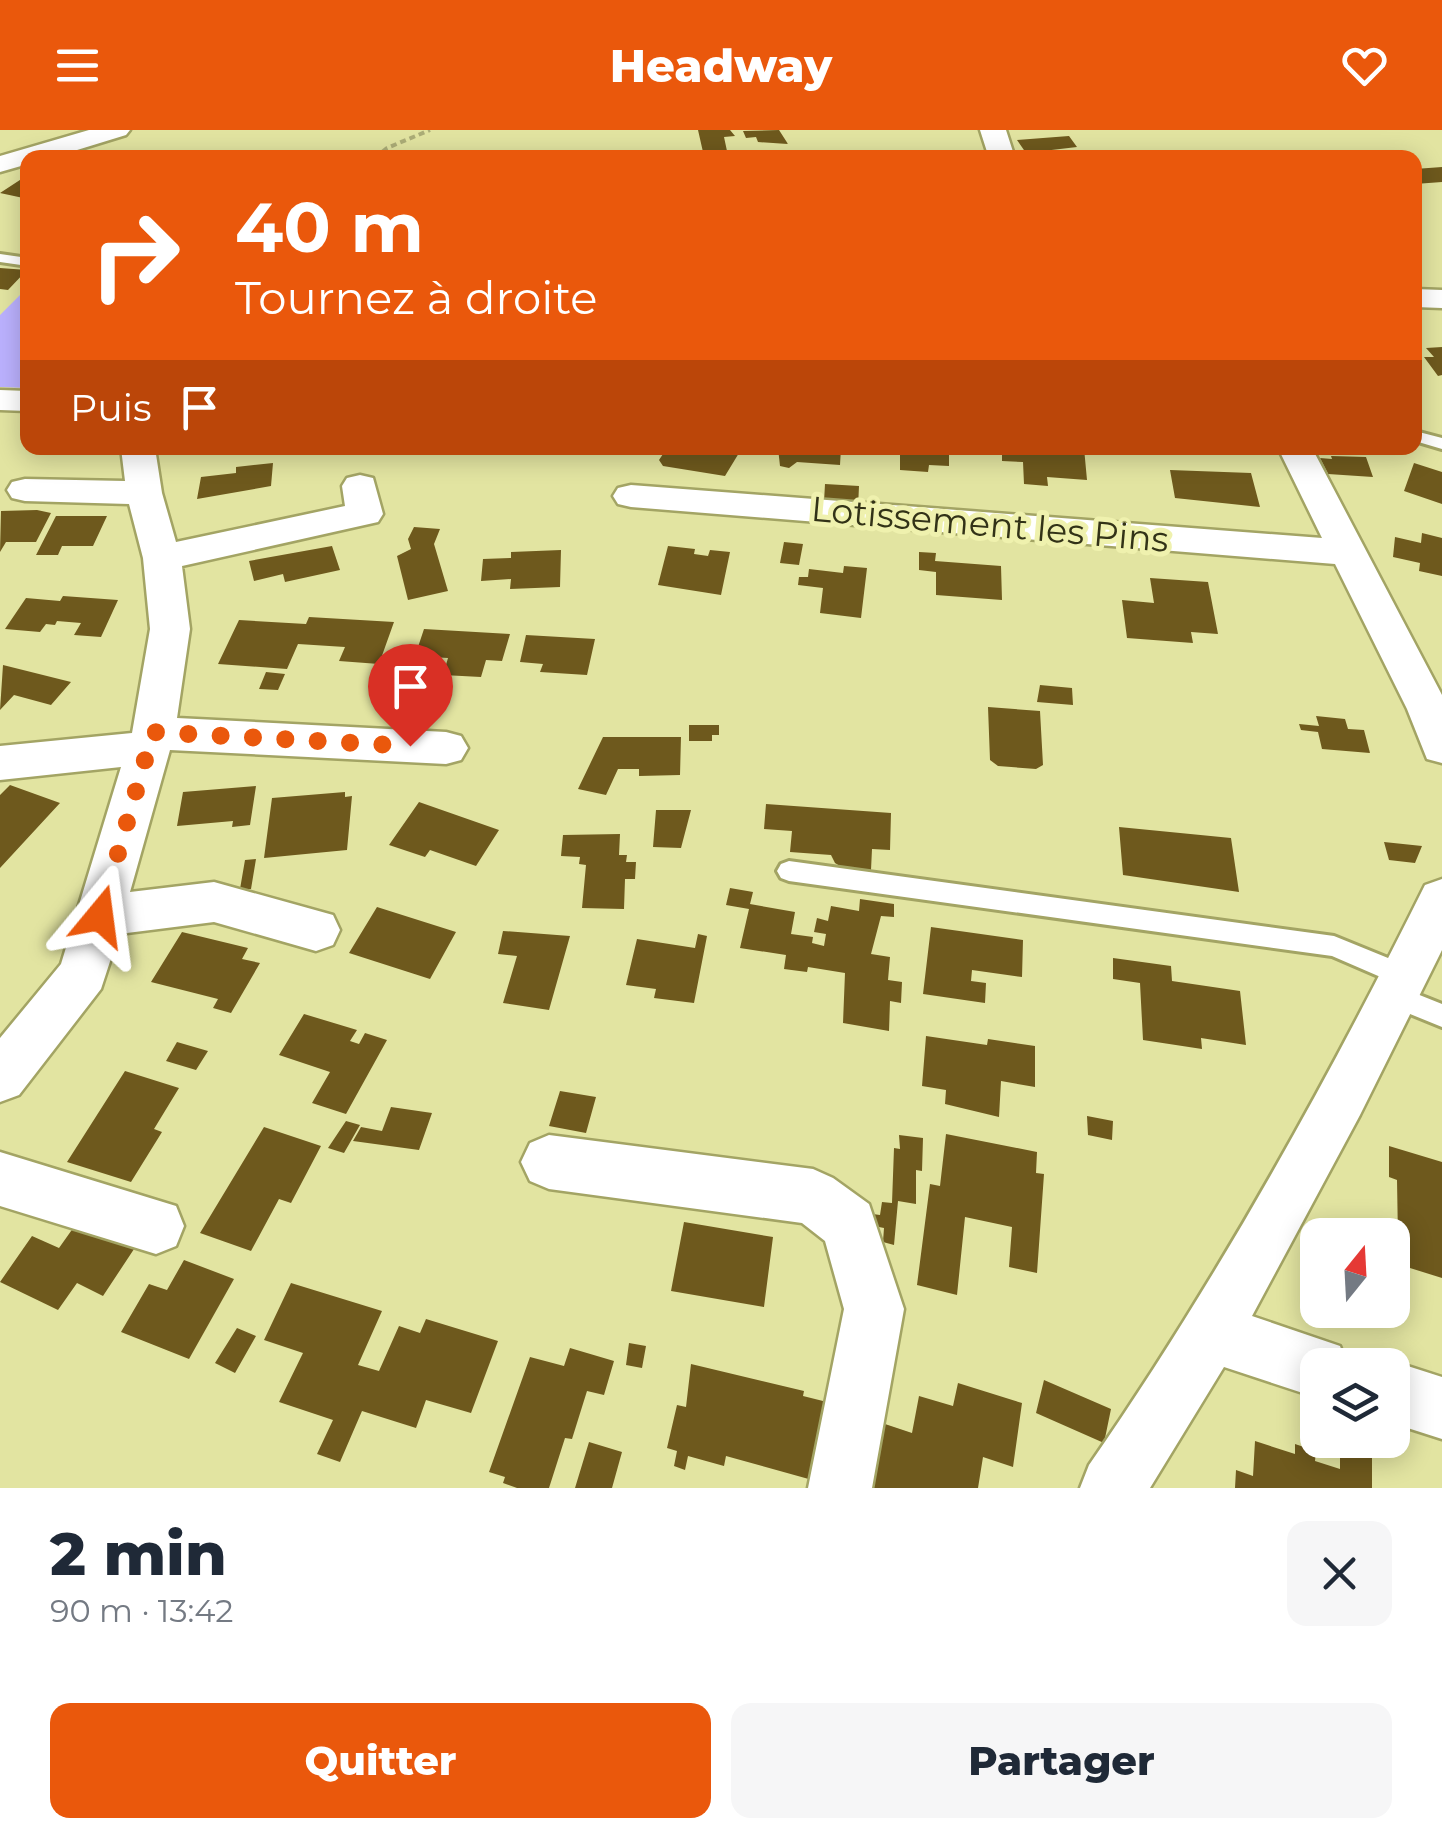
<!DOCTYPE html>
<html lang="fr">
<head>
<meta charset="utf-8">
<style>
  body { margin:0; font-family:Montserrat,sans-serif; background:#f6f6f7; color:#1f2937; height:100vh; display:flex; flex-direction:column; font-size:38px; white-space:nowrap }
  * { box-sizing:border-box; margin:0 }
  p { font-size:32px; color:#747a83 }
  .icon { flex:none; width:55px; height:55px; fill:none; stroke:currentColor; stroke-width:2; stroke-linecap:round; stroke-linejoin:round }
  .map { position:relative; height:1358px; overflow:hidden }
  .sheet { display:flex; flex-direction:column; background:#fff; flex:1 }
  .sheet>* { flex:none }
  .top-card { position:absolute; left:20px; top:20px; width:1402px; height:305px; border-radius:20px; box-shadow:0 5px 25px #0003; background:#ea580c; color:#fff; overflow:hidden }
  .needle { width:65px; rotate:18deg }
  .fabs { position:absolute; left:1300px; top:1088px; display:grid; gap:20px }
  .fabs a { display:grid; place-items:center; width:110px; height:110px; border-radius:20px; background:#fff; box-shadow:0 5px 25px #0003; font-size:50px }
  .pin { position:absolute; display:grid; place-items:center; width:85px; height:85px; color:#fff; margin:-102px -42px; border-radius:50% 50% 50% 0; rotate:-45deg; box-shadow:0 0 10px #0007 }
  .pin .icon { rotate:45deg }
  .me { position:absolute; width:110px; margin:-55px; rotate:16deg; stroke-linejoin:round; filter:drop-shadow(0 0 8px #0008) }
  .turn { display:flex; align-items:center; gap:35px; height:210px; padding:0 50px; font-size:45px }
  .turn .icon { width:130px; height:130px; stroke-width:2.5 }
  .turn b { display:block; font-size:70px; line-height:85px }
  .then { display:flex; align-items:center; height:95px; padding:0 50px; background:#0003; gap:20px; font-size:38px }
  .round { display:grid; place-items:center; flex:none; width:105px; height:105px; border-radius:20px; background:#f6f6f7 }
  .head { display:flex; align-items:center; justify-content:space-between; height:170px; padding:0 50px }
  h1 { font-size:60px; font-weight:800; line-height:75px }
  .button { display:flex; gap:20px; margin-top:auto; padding:20px 50px }
  .button a { flex:1; height:115px; border-radius:20px; background:#ea580c; color:#fff; font-size:40px; font-weight:800; line-height:115px; text-align:center }
  .button a+a { background:#f6f6f7; color:#1f2937 }
  header { display:flex; justify-content:space-between; align-items:center; height:130px; padding:0 50px; background:#ea580c; color:#fff; font-size:45px; font-weight:800 }
  .map>svg:first-child { display:block }
  .green { fill:#bbb1fe }
  .building { fill:#6e591d }
  .lines { fill:none; stroke-linecap:round; stroke-linejoin:round }
  .service-casing { stroke:#a3a464; stroke-width:6 }
  .minor-casing { stroke:#a3a464; stroke-width:5 }
  .path { stroke:#acad77; stroke-width:4; stroke-dasharray:6 4; stroke-linecap:butt }
  .service { fill:#fff; fill-rule:evenodd }
  .minor { fill:#fff; fill-rule:evenodd }
  .route { stroke:#ea580c; stroke-width:18; stroke-dasharray:0 32.4 }
  .labels { text-anchor:middle; dominant-baseline:central; stroke-width:10; stroke-linejoin:round; paint-order:stroke }
  .street-label { font-size:35px; fill:#323217; stroke:#eff1ae }
</style>
</head>
<body>
<header><svg class="icon" aria-label="menu" viewBox="0 0 24 24"><path d="M4 6h16M4 12h16M4 18h16"/></svg>Headway<svg class="icon" aria-label="heart" viewBox="0 0 24 24"><path d="M12 20l-8-8c-3-5 5-10 8-4 3-6 11-1 8 4z"/></svg></header>
<div class="map">
<svg width="1442" height="1358" viewBox="0 0 1442 1358">
  <rect width="100%" height="100%" fill="#e2e4a1"/>
  <path class="green" d="M27 158V258L0 257V185Z"/>
  <path class="building" d="M698 0H730L735 6 724 7 727 21 703 22Z
    M779 0 788 14 758 12 756 7 746 8 743 1Z
    M1069 6 1077 17 1026 23 1017 10Z
    M1442 37V52L1415 54V39Z
    M23 48 28 49V69L0 63Z
    M0 138 27 140 8 160 0 159Z
    M1442 217V245L1438 246 1424 227H1434L1426 218Z
    M667 318H742L725 346 663 336 659 330Z
    M778 318H841L840 335 797 332 789 338 780 336Z
    M900 318H949V336L929 335 928 342 900 340Z
    M1002 318H1084L1087 350 1047 347 1048 356 1024 354 1023 332 1002 331Z
    M1331 326 1366 327 1373 347 1328 344 1320 328 1332 329Z
    M273 333 271 356 197 369 201 347 236 343V337Z
    M1414 333 1442 342V374L1404 361Z
    M1170 340 1251 343 1260 377 1175 368Z
    M825 354 859 356 858 378 824 372Z
    M37 380 51 383 36 412H6L0 422 1 381Z
    M56 386H107L93 416H62L58 425H36Z
    M414 397 440 399 434 414 448 461 408 470 397 426 411 419 408 409Z
    M1422 403 1442 408V446L1419 441 1420 433 1393 427 1395 407 1421 413Z
    M784 412 803 414 799 435 780 433Z
    M332 416 340 440 285 452 283 444 254 451 249 431Z
    M668 416 695 419 694 424 708 426 710 420 730 422 721 465 658 455Z
    M561 420 560 457 510 459 511 449 481 451 483 429 511 428V422Z
    M919 422 936 423 935 431 1001 436 1002 470 936 465V442L919 440Z
    M844 436 867 438 861 488 820 483 823 458 798 455 799 447H808L809 439 843 443Z
    M1150 448 1208 452 1218 504 1191 502 1193 513 1127 508 1122 470 1154 473Z
    M63 466 118 470 101 507 74 505 81 493 57 491 55 495 46 494 40 502 5 499 26 468 60 471Z
    M309 487 394 492 379 534 339 531 345 517 298 514 287 539 218 534 239 490 306 494Z
    M424 499 510 504 502 531 486 530 481 547 443 545 448 528 415 526Z
    M526 505 595 509 587 545 540 542 543 534 520 532Z
    M3 535 71 552 51 575 14 565 0 580Z
    M266 542 285 544 278 560 259 559Z
    M378 542 405 545 396 569 370 567Z
    M1040 555 1072 558 1073 575 1037 572Z
    M988 577 1040 581 1043 635 1036 639 998 636 990 630Z
    M1316 586 1345 589 1348 599 1364 600 1370 623 1322 619 1318 602 1301 600 1299 594 1319 596Z
    M689 595H719V605H712V611H689Z
    M603 607H681L680 645 639 646V639H618L606 665 578 659Z
    M10 655 60 673 0 738V665Z
    M256 656 250 695 232 697 233 691 177 696 183 662Z
    M345 662V667L352 666 347 720 264 728 272 668Z
    M419 672 499 700 476 736 430 720 425 727 389 715Z
    M766 674 891 683 890 720 872 719 871 740 843 738 835 733 831 725 790 722 792 701 764 699Z
    M656 680H691L681 718 653 717Z
    M1119 697 1231 708 1239 762 1123 745Z
    M620 704 619 725H627L626 732H636L635 749H625L624 779 582 778 586 735 579 734 580 727 561 726 563 705Z
    M1384 712 1422 716 1415 733 1389 730Z
    M256 729 251 759H240L245 730Z
    M730 758 753 762 750 774 795 782 791 804 813 807 812 813 824 816 826 804 814 802 817 788 828 791 831 776 859 781 860 769 894 774V787L881 786 871 824 890 827 888 850 902 852 901 873 890 871 889 901 843 893 845 843 808 837 807 842 784 839 786 825 740 818 749 779 726 775Z
    M377 777 456 802 430 849 349 823Z
    M931 797 1023 810 1022 847 972 840 971 851 986 853 985 873 923 864Z
    M503 801 570 806 549 880 503 873 517 826 498 824Z
    M182 802 248 818 242 829 260 833 231 883 213 878 218 869 151 852Z
    M698 804 707 806 694 873 654 868 656 859 626 855 637 809 695 818Z
    M1113 828 1171 836 1172 851 1240 861 1246 915 1201 908 1202 919 1143 910 1140 853 1113 849Z
    M304 884 357 900 350 911 359 914 365 903 387 910 346 984 312 973 330 942 279 925Z
    M926 906 987 915 988 909 1035 916V957L1001 951 999 987 945 974 946 960 922 956Z
    M177 912 208 921 196 940 166 931Z
    M125 941 179 958 154 999 162 1002 131 1052 67 1032Z
    M560 961 596 967 586 1003 549 996Z
    M391 977 432 983 419 1020 353 1011 361 997 382 1001Z
    M1087 986 1113 991 1112 1010 1088 1005Z
    M346 991 360 995 344 1023 328 1018Z
    M264 997 321 1016 291 1073 279 1069 251 1121 200 1103Z
    M946 1004 1037 1022 1036 1043 1044 1044 1037 1143 1009 1137 1012 1097 965 1087 957 1165 917 1155 930 1054 940 1056Z
    M899 1005 923 1008 922 1041 916 1040V1074L898 1071 894 1115 883 1112 884 1098 864 1094 865 1083 880 1085 882 1072 892 1073 894 1018 900 1019Z
    M1389 1016 1442 1032V1148L1410 1138V1113L1398 1109 1397 1050 1389 1047Z
    M684 1092 773 1107 764 1177 671 1161Z
    M76 1094 138 1113 103 1166 77 1153 58 1180 0 1152 32 1106 59 1118Z
    M184 1130 234 1149 189 1229 121 1202 149 1154 167 1160Z
    M291 1153 382 1181 358 1235 379 1241 399 1196 420 1203 426 1189 498 1211 471 1283 426 1270 416 1298 362 1281 340 1332 317 1324 333 1290 279 1272 303 1223 264 1210Z
    M237 1198 256 1206 235 1243 215 1233Z
    M629 1213 646 1216 642 1238 626 1235Z
    M570 1218 614 1231 604 1265 587 1261 572 1309 565 1308 549 1358H517L503 1353 505 1347 489 1342 530 1227 564 1236Z
    M691 1234 804 1261 803 1266 835 1274 823 1353 726 1326 724 1336 688 1326 685 1340 674 1336 677 1321 667 1318 677 1275 686 1277Z
    M1044 1250 1111 1279 1104 1313 1036 1283Z
    M958 1253 1022 1273 1013 1337 983 1327 978 1358H852L867 1288 912 1303 919 1266 953 1276Z
    M1255 1311 1295 1324V1314L1316 1321 1315 1331 1340 1339V1315L1372 1326V1358H1235L1236 1340 1253 1346Z
    M589 1312 622 1322 612 1358H575Z"/>
  <g class="lines">
    <defs>
      <path id="service" d="M0 124 28 128V136L0 132Z
        M1415 301 1442 308V319L1415 311Z
        M789 731 1334 806 1415 839 1418 847 1415 855 1406 858 1332 826 789 751 781 748 777 741 781 734Z
        M1397 856 1442 874V897L1388 875 1384 867 1388 859Z"/>
      <path id="minor" d="M89 0H130L126 5 51 28H28V34L0 42V26Z
        M980 0H1006L1015 28H989Z
        M1415 159 1442 160V178L1415 177Z
        M0 260 28 261V281L0 280Z
        M121 318H155L162 363 176 412 345 376 342 356 347 348 360 345 373 348 383 384 378 392 182 436 190 499 177 588 446 602 461 606 468 618 461 630 446 634 170 620 130 762 214 752 333 785 340 800 333 815 316 821 214 792 119 804 101 859 19 965 0 972V908L61 834 121 637 0 650V616L132 603 150 499 143 428 129 374 25 371 12 368 7 360 12 352 25 349 125 351Z
        M1278 318H1312L1442 565V633L1427 629 1407 579 1335 434 631 377 618 374 613 366 618 358 631 355 1322 408Z
        M1442 749V820L1360 985 1252 1186 1340 1216 1347 1235H1318V1268L1224 1237 1150 1358H1080L1089 1335C1216 1152 1326 954 1425 755Z
        M549 1005 813 1039 833 1048 869 1074 904 1179 872 1358H808L844 1179 825 1111 802 1093 549 1059 530 1051 521 1032 530 1013Z
        M0 1022 176 1076 184 1096 176 1116 156 1124 0 1076Z
        M1392 1231 1442 1247V1309L1392 1293V1235H1383Z"/>
    </defs>
    <use href="#service" class="service-casing"/>
    <use href="#minor" class="minor-casing"/>
    <path class="path" d="M375 28 387 18 430 0"/>
    <use href="#service" class="service"/>
    <use href="#minor" class="minor"/>
  </g>
  <g class="lines">
    <path class="route" d="M100 786 153 602 410 616"/>
  </g>
  <g class="labels">
    <g class="street-label">
      <text transform="translate(990 394) rotate(5)">Lotissement les Pins</text>
    </g>
  </g>
</svg>
<div class="fabs">
<a><svg class="needle" viewBox="-14 -14 28 28"><path d="M0-13l5 13h-10z" fill="#e53935"/><path d="M0 13l5-13h-10z" fill="#747a83"/></svg></a>
<a><svg class="icon" aria-label="layers" viewBox="0 0 24 24"><path d="M12 4l9 5-9 5-9-5zM3 14l9 5 9-5"/></svg></a>
</div>
<div class="pin" style="left:410px;top:616px;background:#d93025"><svg class="icon" aria-label="arrive" viewBox="0 0 24 24"><path d="M6 21V4h12l-3 4 3 4H6"/></svg></div>
<svg class="me" style="left:100px;top:786px" viewBox="-20 -20 40 40"><path d="M0-17L14 15 0 8-14 15z" fill="#ea580c" stroke="#fff" stroke-width="4"/></svg>
<div class="top-card">
<div class="turn"><svg class="icon" aria-label="right" viewBox="0 0 24 24"><path d="M7 20v-9h11M14 6l5 5-5 5"/></svg><div><b>40 m</b>Tournez à droite</div></div>
<div class="then">Puis<svg class="icon" aria-label="arrive" viewBox="0 0 24 24"><path d="M6 21V4h12l-3 4 3 4H6"/></svg></div>
</div>
</div>
<section class="sheet">
<div class="head"><div><h1>2 min</h1><p>90 m · 13:42</p></div><a class="round"><svg class="icon" aria-label="close" viewBox="0 0 24 24"><path d="M6 6l12 12M18 6L6 18"/></svg></a></div>
<div class="button"><a>Quitter</a><a>Partager</a></div>
</section>
</body>
</html>
